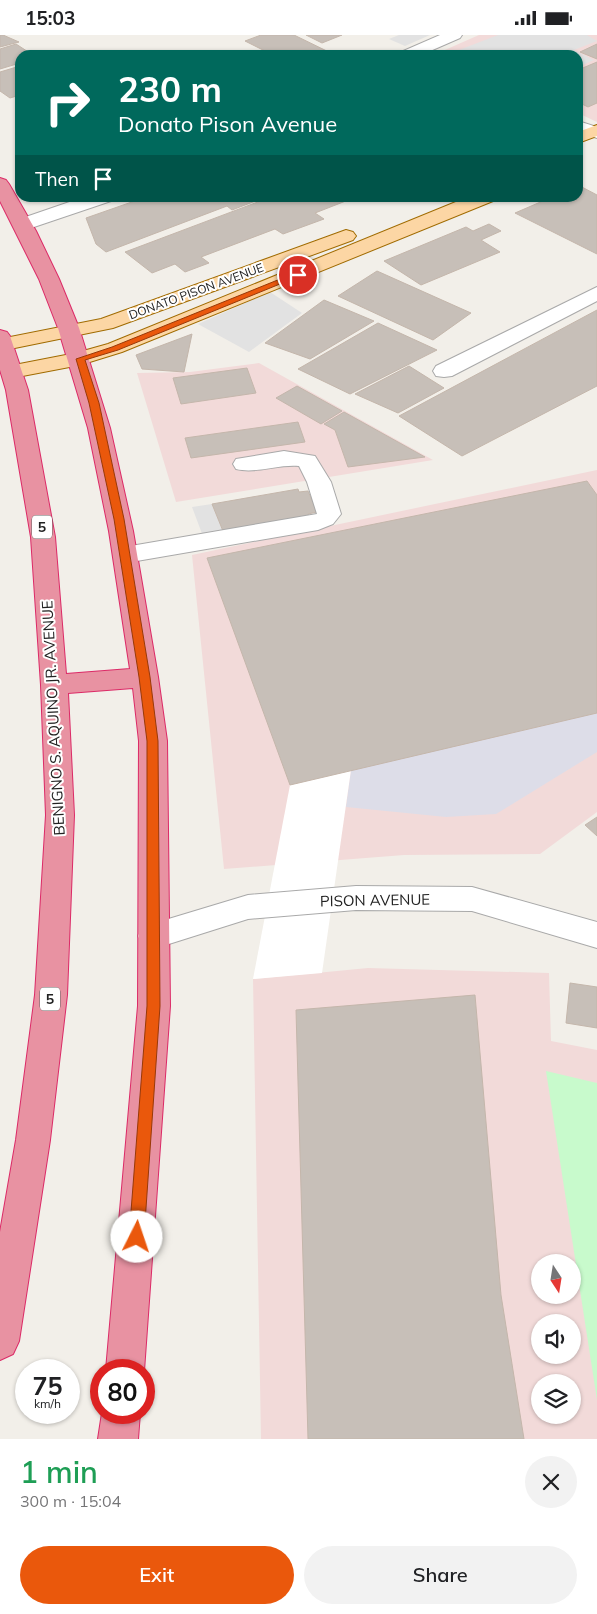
<!DOCTYPE html>
<html lang="en">
<head>
<meta charset="utf-8">
<style>
  body { margin:0; font-family:Mulish,sans-serif; background:#f2f2f2; color:#202124; height:100vh; display:flex; flex-direction:column; font-size:19px; white-space:nowrap }
  * { box-sizing:border-box; margin:0 }
  p { font-size:16px; color:#757577 }
  .icon { flex:none; width:28px; height:28px; fill:none; stroke:currentColor; stroke-width:2; stroke-linecap:round; stroke-linejoin:round }
  .map { position:relative; height:1404px; overflow:hidden }
  .side { display:flex; flex-direction:column; background:#fff; flex:1 }
  .side>* { flex:none }
  .banner { position:absolute; left:15px; top:15px; width:568px; height:152px; border-radius:15px; box-shadow:0 1px 4px #0004; background:#00695c; color:#fff; overflow:hidden }
  .needle { width:32px; rotate:168deg }
  .buttons { position:absolute; left:531px; top:1219px; display:grid; gap:10px }
  .buttons a { display:grid; place-items:center; width:50px; height:50px; border-radius:50%; background:#fff; box-shadow:0 1px 4px #0004; font-size:25px }
  .speed { position:absolute; left:15px; top:1324px; display:flex; gap:10px; font-size:25px; font-weight:700; text-align:center }
  .speed>* { display:grid; place-content:center; width:65px; height:65px; border-radius:50%; background:#fff; box-shadow:0 1px 4px #0004; line-height:1 }
  .speed small { font-size:12px; font-weight:400 }
  .speed .limit { border:8px solid #d22; background:#fff; color:#111 }
  .pin { position:absolute; display:grid; place-items:center; width:42px; height:42px; color:#fff; margin:-21px; border:2px solid #fff; border-radius:50%; box-shadow:0 1px 5px #0007 }
  .me { position:absolute; width:55px; margin:-28px; rotate:4deg; stroke-linejoin:round; filter:drop-shadow(0 0 4px #0008) }
  .turn { display:flex; align-items:center; gap:18px; height:105px; padding:0 20px; font-size:22px }
  .turn .icon { width:65px; height:65px; stroke-width:2.5 }
  .turn b { display:block; font-size:35px; line-height:42px }
  .then { display:flex; align-items:center; height:48px; padding:0 20px; background:#0003; gap:10px; font-size:19px }
  .round { display:grid; place-items:center; flex:none; width:52px; height:52px; border-radius:26px; background:#f2f2f2 }
  .head { display:flex; align-items:center; justify-content:space-between; height:85px; padding:0 20px }
  h1 { font-size:30px; font-weight:600; line-height:38px; color:#1e9e55 }
  .button { display:flex; gap:10px; margin-top:auto; padding:10px 20px }
  .button a { flex:1; height:58px; border-radius:30px; background:#ea580c; color:#fff; font-size:20px; font-weight:600; line-height:58px; text-align:center }
  .button a+a { background:#f2f2f2; color:#202124 }
  .status { display:flex; justify-content:space-between; align-items:center; height:35px; padding:0 25px; background:#fff; direction:ltr }
  .status svg { height:14px; fill:currentColor }
  .map>svg:first-child { display:block }
  .commercial { fill:#f2dad9; fill-rule:evenodd }
  .park { fill:#c8facc }
  .parking { fill:#e2e2e2 }
  .plaza { fill:#dddde8 }
  .pier { fill:#fff }
  .building { fill:#c7bfb8; stroke:#c4b6ab }
  .lines { fill:none; stroke-linecap:round; stroke-linejoin:round }
  .minor-casing { stroke:#a9a9a9; stroke-width:2 }
  .major-casing { stroke:#a06b00; stroke-width:2 }
  .highway-casing { stroke:#dc2a67; stroke-width:2 }
  .minor { fill:#fff; fill-rule:evenodd }
  .major { fill:#fcd6a4; fill-rule:evenodd }
  .highway { fill:#e892a2; fill-rule:evenodd }
  .route { fill:#ea580c; stroke:#983908 }
  .labels { text-anchor:middle; dominant-baseline:central; stroke-width:4; stroke-linejoin:round; paint-order:stroke }
  .far-street-label { font-size:12px; fill:#222; stroke:#fff }
  .shield { fill:#fff; stroke:#646464; stroke-width:1 }
  .shield-label { font-size:14px; font-weight:bold; fill:#222 }
  .street-label { font-size:15px; fill:#222; stroke:#fff }
</style>
</head>
<body>
<div class="status"><b>15:03</b><svg viewBox="0 0 49 12"><path d="M0 12V9h3v3zM5 12V6h3v6zM10 12V3h3v9zM15 12V0h3v12zM26 1h20v11H26zM47 4h2v5h-2z"/></svg></div>
<div class="map">
<svg width="597" height="1404" viewBox="0 0 597 1404">
  <rect width="100%" height="100%" fill="#f2efe9"/>
  <path class="commercial" d="M479 0H597V87L578 78V20H443L438 18Z
    M259 328 433 425 176 467 137 338 190 337Z
    M597 435V777L540 819 404 820 224 834 192 520Z
    M368 933 549 938 551 1006 597 1015V1404H261L253 944ZM540 1228H572V1260H540ZM540 1288H572V1320H540ZM540 1348H572V1380H540Z"/>
  <path class="park" d="M546 1036 597 1048V1365Z"/>
  <path class="parking" d="M399 0H430L405 11 389 4Z
    M498 0H587L597 6 574 15 594 25 578 32V20H469L459 15Z
    M270 257 302 278 249 317 198 289Z
    M212 469 225 501 204 504 192 472Z"/>
  <path class="plaza" d="M597 678V717L496 779 446 782 346 772 351 735Z"/>
  <path class="pier" d="M351 735 322 938 253 944 290 750Z"/>
  <path class="building" d="M0 0H3L19 7 0 12Z
    M261 0H294L335 20H273L245 6Z
    M306 0H342L322 8Z
    M16 9 33 20H20V28L0 34V14Z
    M597 9V24L580 17Z
    M597 27V68L588 72 578 67V35Z
    M20 31V60L10 63 0 56V37Z
    M580 151 597 160V219L515 178 552 162H578V152Z
    M146 162H266L232 175 227 171 106 217 96 209 86 183Z
    M271 162H356L315 178 324 184 283 199 275 194 201 222 209 228 185 237 175 229 152 238 125 217Z
    M489 189 501 196 481 205 500 217 421 250 384 226 466 192 473 196Z
    M377 236 471 278 433 305 338 261Z
    M324 265 374 286 310 324 265 308Z
    M597 275V351L462 421 399 381Z
    M378 288 437 315 350 359 298 334Z
    M192 299 184 337 142 334 136 320Z
    M409 331 444 353 398 378 355 359Z
    M247 333 256 358 181 369 173 343Z
    M297 351 342 376 321 389 276 363Z
    M344 377 425 422 348 432 335 395 324 389Z
    M298 387 305 407 191 423 185 403Z
    M587 446 597 460V678L290 750 207 523Z
    M298 454 299 457 308 456 317 477 308 479 311 486 225 501 212 469Z
    M597 782V801L585 790Z
    M570 948 597 952V993L566 988Z
    M475 960 501 1260 524 1404H308L296 975Z"/>
  <g class="lines">
    <defs>
      <path id="minor" d="M440 0H462L460 3 421 20H399L401 17Z
        M578 86 597 92V103L578 97Z
        M84 162H113L111 166 31 193H17L14 189 17 185Z
        M597 252V266L452 341 444 342 436 341 433 336 436 331Z
        M284 416 315 421 331 447 341 479 333 489 318 495 125 528 116 526 113 520 116 514 125 512 317 479 307 447 299 431C278 429 256 439 236 434L233 429 236 424Z
        M356 851 472 852 597 887V913L472 876 356 875 248 884 153 914 142 910 138 901 142 892 248 860Z"/>
      <path id="major" d="M597 90V101L578 108V97Z
        M468 162H495L493 166 122 317 80 330 12 343 4 342 1 337 4 332 76 318 108 309Z
        M346 195 353 197 356 201 353 205 113 293 0 316V304L101 284Z"/>
      <path id="highway" d="M0 143 6 145 9 149 36 196 59 244 79 293 110 393 133 496 158 642 167 706 170 971 144 1336 106 1335 138 971 139 706 133 653 68 658 74 780 67 960 50 1105 19 1306 13 1319 0 1325V1197L16 1105 35 960 46 780 41 650 31 502 6 355 0 335V295L7 297 10 301 28 355 55 502 66 639 130 634 109 496 88 393 58 293 39 244 0 166Z
        M102 1378H140L138 1404H98Z"/>
    </defs>
    <use href="#minor" class="minor-casing"/>
    <use href="#major" class="major-casing"/>
    <use href="#highway" class="highway-casing"/>
    <use href="#minor" class="minor"/>
    <use href="#major" class="major"/>
    <use href="#highway" class="highway"/>
  </g>
  <path class="route" d="M295 238 302 240 118 315 85 325 99 368 124 484 150 642 158 706 160 971 144 1202 142 1208 137 1210 132 1208 129 1202 147 971V706L139 642 114 484 89 368 76 324 112 312Z"/>
  <g class="labels">
    <g class="far-street-label">
      <text transform="translate(196 256) rotate(-20)">DONATO PISON AVENUE</text>
    </g>
    <g class="shield">
      <rect x="32" y="480.5" width="20" height="23" rx="4"/>
      <rect x="40" y="952.5" width="20" height="23" rx="4"/>
    </g>
    <g class="shield-label">
      <text x="42" y="492">5</text>
      <text x="50" y="964">5</text>
    </g>
    <g class="street-label">
      <text transform="translate(53 683) rotate(-93)">BENIGNO S. AQUINO JR. AVENUE</text>
      <text transform="translate(375 865) rotate(-1)">PISON AVENUE</text>
    </g>
  </g>
</svg>
<div class="buttons">
<a><svg class="needle" viewBox="-14 -14 28 28"><path d="M0-13l5 13h-10z" fill="#e53935"/><path d="M0 13l5-13h-10z" fill="#757577"/></svg></a>
<a><svg class="icon" aria-label="sound" viewBox="0 0 24 24"><path d="M4 9h4l5-4v14l-5-4H4zM17 9q2 3 0 6"/></svg></a>
<a><svg class="icon" aria-label="layers" viewBox="0 0 24 24"><path d="M12 4l9 5-9 5-9-5zM3 14l9 5 9-5"/></svg></a>
</div>
<div class="speed"><div>75<small>km/h</small></div><div class="limit">80</div></div>
<div class="pin" style="left:298px;top:240px;background:#d93025"><svg class="icon" aria-label="arrive" viewBox="0 0 24 24"><path d="M6 21V4h12l-3 4 3 4H6"/></svg></div>
<svg class="me" style="left:137px;top:1202px" viewBox="-20 -20 40 40"><circle r="19" fill="#fff"/><path d="M0-13L10 11 0 6-10 11z" fill="#ea580c"/></svg>
<div class="banner">
<div class="turn"><svg class="icon" aria-label="right" viewBox="0 0 24 24"><path d="M7 20v-9h11M14 6l5 5-5 5"/></svg><div><b>230 m</b>Donato Pison Avenue</div></div>
<div class="then">Then<svg class="icon" aria-label="arrive" viewBox="0 0 24 24"><path d="M6 21V4h12l-3 4 3 4H6"/></svg></div>
</div>
</div>
<section class="side">
<div class="head"><div><h1>1 min</h1><p>300 m · 15:04</p></div><a class="round"><svg class="icon" aria-label="close" viewBox="0 0 24 24"><path d="M6 6l12 12M18 6L6 18"/></svg></a></div>
<div class="button"><a>Exit</a><a>Share</a></div>
</section>
</body>
</html>
